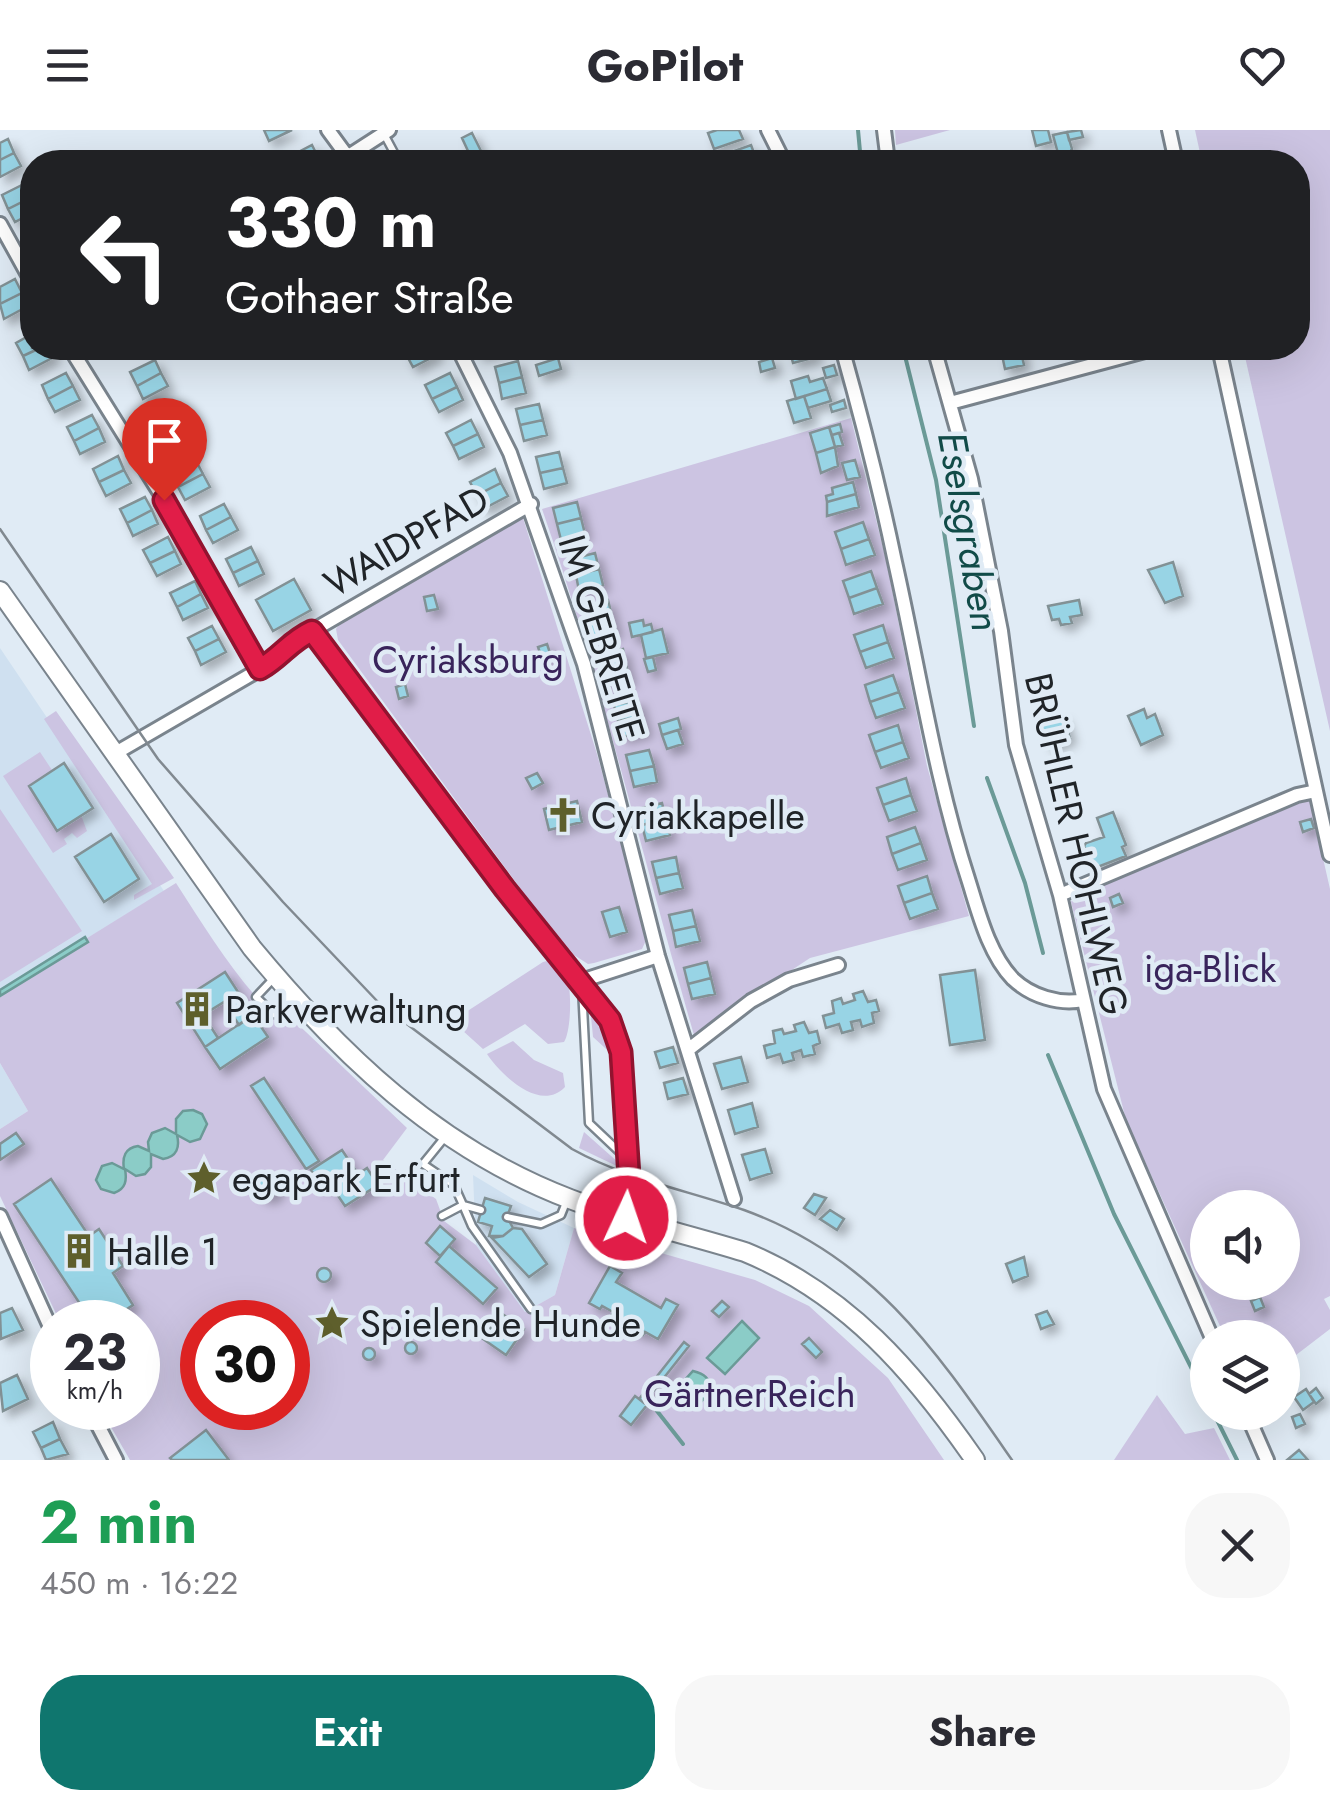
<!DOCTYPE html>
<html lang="en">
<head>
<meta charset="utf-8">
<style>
  body { margin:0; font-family:Jost,sans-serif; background:#f7f7f7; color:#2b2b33; height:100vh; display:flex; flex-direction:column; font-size:38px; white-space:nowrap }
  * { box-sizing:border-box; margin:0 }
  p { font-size:32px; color:#7c7c81 }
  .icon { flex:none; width:55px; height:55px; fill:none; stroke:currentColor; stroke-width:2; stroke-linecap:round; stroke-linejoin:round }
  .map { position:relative; height:1330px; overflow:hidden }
  .side { display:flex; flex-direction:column; background:#fff; flex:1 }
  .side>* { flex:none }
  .banner { position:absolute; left:20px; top:20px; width:1290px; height:210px; border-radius:40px; box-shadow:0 10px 40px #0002; background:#202124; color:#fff; overflow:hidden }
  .buttons { position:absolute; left:1190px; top:1060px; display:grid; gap:20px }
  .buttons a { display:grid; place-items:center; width:110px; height:110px; border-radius:50%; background:#fff; box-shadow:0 10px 40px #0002; font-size:50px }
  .speed { position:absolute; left:30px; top:1170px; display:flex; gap:20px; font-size:50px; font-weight:700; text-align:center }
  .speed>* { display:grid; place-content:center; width:130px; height:130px; border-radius:50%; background:#fff; box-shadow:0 10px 40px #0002; line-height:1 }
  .speed small { font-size:25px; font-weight:400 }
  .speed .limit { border:15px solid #d22; background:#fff; color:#111 }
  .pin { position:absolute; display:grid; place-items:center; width:85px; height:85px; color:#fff; margin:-102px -42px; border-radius:50% 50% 50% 0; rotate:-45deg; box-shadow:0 0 10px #0007 }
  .pin .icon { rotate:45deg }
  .me { position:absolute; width:110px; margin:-55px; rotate:3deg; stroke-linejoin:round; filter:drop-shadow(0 0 8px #0008) }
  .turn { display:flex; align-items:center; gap:35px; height:210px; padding:0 40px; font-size:45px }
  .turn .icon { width:130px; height:130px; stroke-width:2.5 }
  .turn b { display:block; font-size:70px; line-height:85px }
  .round { display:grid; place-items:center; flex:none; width:105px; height:105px; border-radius:40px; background:#f7f7f7 }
  .summary { display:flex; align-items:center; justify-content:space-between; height:170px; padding:0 40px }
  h1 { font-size:60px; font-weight:700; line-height:75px; color:#1e9e55 }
  .primary-button { display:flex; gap:20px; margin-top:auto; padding:20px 40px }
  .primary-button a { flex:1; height:115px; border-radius:40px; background:#0f766e; color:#fff; font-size:40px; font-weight:700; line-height:115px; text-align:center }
  .primary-button a+a { background:#f7f7f7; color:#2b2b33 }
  header { display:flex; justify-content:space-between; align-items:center; height:130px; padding:0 40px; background:#fff; font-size:45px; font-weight:700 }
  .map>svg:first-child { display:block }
  .built { fill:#cfe0f0 }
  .green { fill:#ccc4e2; fill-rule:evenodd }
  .water { fill:#8bccc7; stroke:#6b9a97; stroke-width:2.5 }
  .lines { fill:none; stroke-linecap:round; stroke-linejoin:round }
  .stream { stroke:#6b9a97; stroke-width:4 }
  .building { fill:#98d4e5; stroke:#829195; stroke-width:2.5; filter:url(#shadow) }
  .lane-casing { stroke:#7a848d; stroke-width:11 }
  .street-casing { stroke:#7a848d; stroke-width:18 }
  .secondary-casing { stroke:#7a848d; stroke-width:22 }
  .lane { stroke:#fff; stroke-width:6 }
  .street { stroke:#fff; stroke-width:12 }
  .secondary { stroke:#fff; stroke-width:18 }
  .tram { stroke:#818990; stroke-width:2.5 }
  .route-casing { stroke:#92132f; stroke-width:25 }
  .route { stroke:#e11d48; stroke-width:18 }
  .labels { text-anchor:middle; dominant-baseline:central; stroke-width:9; stroke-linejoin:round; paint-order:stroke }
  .street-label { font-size:38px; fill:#202428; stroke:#e0ebf5 }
  .park-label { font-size:38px; fill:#39245b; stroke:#e0ebf5 }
  .poi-label { font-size:38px; fill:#202428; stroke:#e0ebf5; text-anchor:start }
  .water-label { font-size:40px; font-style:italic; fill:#114b48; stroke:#e0ebf5 }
</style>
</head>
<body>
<header><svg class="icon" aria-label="menu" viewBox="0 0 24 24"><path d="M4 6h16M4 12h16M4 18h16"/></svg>GoPilot<svg class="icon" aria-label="heart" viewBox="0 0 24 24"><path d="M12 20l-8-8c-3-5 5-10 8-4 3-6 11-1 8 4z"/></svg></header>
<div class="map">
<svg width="1330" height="1330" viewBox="0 0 1330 1330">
  <defs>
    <filter id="shadow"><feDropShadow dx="6" dy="6" stdDeviation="5" flood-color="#0004"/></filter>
  </defs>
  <rect width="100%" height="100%" fill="#e0ebf5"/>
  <path class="built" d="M0 518 164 761 0 862Z
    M0 933 28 981 0 999Z
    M473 1045 518 1072 574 1098 555 1165 525 1182 476 1115Z"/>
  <path class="green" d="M895 0H950L896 15Z
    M1195 0H1330V601L1243 218H1298V32H1202Z
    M851 288 887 434 927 636 969 786 810 828 694 905C643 730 602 552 542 379Z
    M523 388 597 624 647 808 642 819 594 833 588 834 574 825 526 766 338 510 336 499 342 490Z
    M56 581 174 748 134 770V765L152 754 44 589Z
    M40 622 52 640 29 656 57 700 81 685 87 701 77 708 72 703 64 709 67 714 53 723 3 646Z
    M1302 669 1310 671 1330 759V1166L1324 1169 1330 1180V1199L1283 1235 1282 1208 1225 1207 1126 990 1071 772 1075 764ZM1208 1078H1282V1152H1208Z
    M0 679 82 801 0 852Z
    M176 753C207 801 236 849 277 889L286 883 407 998 383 1030 436 1069 444 1091 476 1115 525 1182 555 1165 574 1098 755 1150 809 1176 888 1248 944 1330H130L100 1278H138V1192H60L0 1066V999L28 981 0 933V862ZM202 1192H288V1278H202Z
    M551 830C556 835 564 842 567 849 572 860 571 902 564 912L548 914 525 894 483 919 452 891 543 832Z
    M590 876 611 906 616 928 593 907Z
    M513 911 534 930 563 943 565 957C540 983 501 945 487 924Z
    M584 1002 619 1033 623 1039 579 1018Z
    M1157 1265 1185 1304 1214 1298 1230 1330H1114Z"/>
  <path class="water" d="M85 807 88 812 0 866V860Z
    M193 980 202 984 207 994 200 1009 190 1012 177 1005C180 1017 177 1027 163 1029L151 1024V1037L145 1044 136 1046 125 1039C127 1050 126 1059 114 1063L101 1059 96 1050 102 1036 112 1033 124 1039C122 1027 125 1018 138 1016L149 1021 148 1012 152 1003 165 998 176 1004V989L183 981Z
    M742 1191 759 1208 725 1244 707 1228Z
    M693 1241C705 1244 709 1248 712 1260L701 1272 682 1253Z"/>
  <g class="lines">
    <path class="stream" d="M858 0 861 32
      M903 218 936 350 974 596
      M987 648 1025 753 1043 823
      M1048 925 1114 1084 1208 1271
      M657 1281 683 1314
      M1213 1282 1237 1330"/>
  </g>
  <path class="building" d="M264 0H292L269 11Z
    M717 0H739L743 9 714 19 708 3Z
    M1032 0H1048L1051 12 1036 16Z
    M1081 0 1083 7 1069 10 1067 2Z
    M1067 2 1072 19 1069 24 1059 27 1053 5Z
    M472 3 483 25 461 32 458 26 468 21 462 8Z
    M8 9 14 23 0 30V13Z
    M312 15 319 29 311 32H289L287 28Z
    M751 15 757 31 725 32 723 25Z
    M14 23 21 36 0 47V30Z
    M26 53 32 67 8 79 2 65Z
    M32 67V83L15 92 8 79Z
    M15 149 22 163 0 174V157Z
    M22 163 28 176 4 189 0 174Z
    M32 204V218H40L23 226 16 213Z
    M40 218H49L54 227 29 240 23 226Z
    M420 218H434L437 225 413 237 406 224Z
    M477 218H502V219L479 225Z
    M806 218H814L816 227 793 233 790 222Z
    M1010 218H1020L1024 235 1005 239 1002 225Z
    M558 228 561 239 539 246 536 235Z
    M772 228 775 238 761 242 759 232Z
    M155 230 161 243 137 256 130 242Z
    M518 231 522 247 499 253 495 237Z
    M834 235 837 245 826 248 823 238Z
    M66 243 73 256 48 269 42 255Z
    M161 243 168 256 143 269 137 256Z
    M450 243 457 257 432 269 425 255Z
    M808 246 810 252 823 248 827 259 796 269 791 251Z
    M522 247 526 263 502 269 499 253Z
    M73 256 80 270 55 282 48 269Z
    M457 257 463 270 439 282 432 269Z
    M827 259 831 271 808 278 804 266Z
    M804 266 811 288 794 293 787 271Z
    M844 270 846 278 832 282 830 275Z
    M539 274 543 290 520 295 516 279Z
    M92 285 99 298 74 311 67 297Z
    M167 285 173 299 149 311 142 297Z
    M471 290 478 304 453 316 446 303Z
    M543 290 547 305 524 311 520 295Z
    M840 294 842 302 832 305 829 297Z
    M829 297 835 317 816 323 810 303Z
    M99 298 105 312 80 324 74 311Z
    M173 299 180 312 155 324 149 311Z
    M839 303 843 315 835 317 832 305Z
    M478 304 484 317 459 329 453 316Z
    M835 317 838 336 821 343 816 323Z
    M559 322 563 338 540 343 536 327Z
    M118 326 124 340 99 352 93 339Z
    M855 330 860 347 847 350 842 333Z
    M196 331 203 344 178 357 171 343Z
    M563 338 567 353 544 359 540 343Z
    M495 339 501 353 477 365 470 352Z
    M124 340 131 353 106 366 99 352Z
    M203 344 210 357 185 370 178 357Z
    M853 352 856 364 827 372 826 366 833 364 832 358Z
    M501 353 508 366 483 379 477 365Z
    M856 364 859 377 827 386V372Z
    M145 367 152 380 127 393 120 379Z
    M577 372 581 388 557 394 553 378Z
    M224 374 231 387 206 400 200 386Z
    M152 380 158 394 133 406 127 393Z
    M231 387 238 400 213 413 206 400Z
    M581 388 585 404 561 410 557 394Z
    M863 392 869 409 841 419 835 402Z
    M168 407 175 421 150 433 143 420Z
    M869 409 875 425 846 435 841 419Z
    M251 417 258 431 233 443 226 429Z
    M175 421 181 434 157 446 150 433Z
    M595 423 599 439 576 445 572 429Z
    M258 431 264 444 239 456 233 443Z
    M1173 432 1183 466 1165 473 1148 440Z
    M599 439 603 455 579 461 576 445Z
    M871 441 877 458 849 468 843 451Z
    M294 449 311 480 273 501 256 470Z
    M195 451 201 464 177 477 170 463Z
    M877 458 883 474 854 484 849 468Z
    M201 464 208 478 183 490 177 477Z
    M434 465 438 479 427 481 424 467Z
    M608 470 612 486 589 492 585 476Z
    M1079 470 1082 485 1070 487 1072 493 1061 495 1059 489 1052 490 1048 476Z
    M612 486 616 502 593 508 589 492Z
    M643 490 644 496 651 494 653 502 632 507 629 493Z
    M883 495 888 512 860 522 854 505Z
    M212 496 219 509 195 521 188 508Z
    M662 499 668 523 646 528 641 505Z
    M219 509 226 522 201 535 195 521Z
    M888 512 894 528 866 538 860 522Z
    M547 514 551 526 542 529 538 517Z
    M623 519 626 535 603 540 599 524Z
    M653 527 656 540 648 542 644 529Z
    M626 535 630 550 607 556 603 540Z
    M893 545 899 562 870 572 865 555Z
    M405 554 408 566 399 569 396 557Z
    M899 562 905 578 876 588 870 572Z
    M638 570 642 586 618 591 614 575Z
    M1144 579 1147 588 1155 584 1163 605 1141 615 1128 586Z
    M642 586 646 601 622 607 618 591Z
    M1063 586 1070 608 1049 616 1040 594Z
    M678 588 681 599 662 605 659 594Z
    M898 595 903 612 875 622 869 605Z
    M678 600 683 614 667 619 662 605Z
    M903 612 909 628 881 638 875 622Z
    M649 620 654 636 630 641 626 625Z
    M64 633 93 678 57 701 29 656Z
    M654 636 657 652 634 657 630 641Z
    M537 643 543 653 532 659 526 648Z
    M906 648 911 665 883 675 877 658Z
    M911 665 917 681 889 691 883 675Z
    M577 671 582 692 549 700 544 679Z
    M662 673 666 689 642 695 639 679Z
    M1113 682 1126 715 1122 717 1126 726 1095 738 1084 716 1086 713 1104 707 1097 688Z
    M666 689 670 705 646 711 642 695Z
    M1311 689 1314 698 1303 702 1300 692Z
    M915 697 921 713 892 724 887 707Z
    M111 704 139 749 104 772 75 727Z
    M921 713 927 730 898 740 892 724Z
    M676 727 679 743 656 748 652 732Z
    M679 743 683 758 660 764 656 748Z
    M927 746 932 763 904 773 898 756Z
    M932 763 938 779 910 789 904 773Z
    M1119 764 1123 773 1113 777 1110 768Z
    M619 777 627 802 610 807 602 782Z
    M692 780 696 796 673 801 669 785Z
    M696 796 700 811 676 817 673 801Z
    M707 832 711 848 688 854 684 838Z
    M975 840 985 910 950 915 940 845Z
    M225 842 253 885 239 895 224 872 203 885 218 908 205 917 177 873Z
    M711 848 715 864 692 869 688 854Z
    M863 861 868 872 876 870 879 881 872 883 874 893 862 897 860 890 851 892 853 900 842 903 839 894 826 898 823 886 834 883 832 871 841 868 843 874 855 870 853 864Z
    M253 885 268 907 220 939 205 917Z
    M804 892 809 903 817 901 820 913 813 916 815 924 803 927 801 920 792 923 794 930 783 933 780 924 767 928 764 916 775 913 773 901 782 899 784 904 796 901 794 895Z
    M673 917 678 933 660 938 655 922Z
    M741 927 748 952 722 959 714 934Z
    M264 948 319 1031 306 1039 251 956Z
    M683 948 688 964 668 969 664 953Z
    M752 973 758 997 735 1004 728 980Z
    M16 1003 24 1014 0 1030V1014Z
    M765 1019 772 1043 750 1050 742 1025Z
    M342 1020 352 1035 321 1056 311 1040Z
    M352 1035 358 1044 367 1038 378 1055 345 1076 328 1051Z
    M256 1056a11 11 0 1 1 22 0a11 11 0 1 1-22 0Z
    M51 1049 89 1106 99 1099 123 1136 113 1143 133 1175 107 1192H92L14 1074Z
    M814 1064 826 1068 815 1085 804 1078Z
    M485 1068 511 1076 507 1087 513 1098 503 1106H489L492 1096 478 1092Z
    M830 1080 844 1089 837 1100 820 1089Z
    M440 1096 455 1109 440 1126 426 1113Z
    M513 1098 522 1099 547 1134 529 1147 492 1108 503 1106Z
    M449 1116 497 1158 483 1174 436 1132Z
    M1024 1127 1028 1146 1013 1152 1006 1134Z
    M610 1136 622 1143 616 1152 661 1178 666 1169 678 1175 658 1209 645 1202 643 1205 611 1186 613 1182 602 1176 600 1179 589 1173Z
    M317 1145a7 7 0 1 1 14 0a7 7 0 1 1-14 0Z
    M1260 1167 1264 1177 1255 1181 1251 1171Z
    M722 1171 729 1177 719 1187 712 1181Z
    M12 1178 23 1200 1 1209 0 1183Z
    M1047 1181 1054 1194 1041 1199 1036 1185Z
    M501 1183 524 1199 506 1225 483 1209Z
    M809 1208 822 1222 816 1228 802 1214Z
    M684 1212 689 1216 644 1273 639 1269Z
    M405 1218a6 6 0 1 1 12 0a6 6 0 1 1-12 0Z
    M363 1224a6 6 0 1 1 12 0a6 6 0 1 1-12 0Z
    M17 1245 28 1269 3 1281 0 1253Z
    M1316 1258 1323 1268 1316 1274 1309 1264Z
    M1306 1259 1314 1272 1303 1280 1294 1267Z
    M635 1266 647 1275 631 1295 620 1286Z
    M1300 1284 1305 1294 1296 1298 1292 1287Z
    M53 1292 60 1309 41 1318 33 1302Z
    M206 1300 229 1330H172L170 1328Z
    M60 1309 68 1324 46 1330 41 1318Z
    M1299 1320 1308 1330H1287Z"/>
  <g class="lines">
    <defs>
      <path id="lane" d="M384 4 399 32
        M273 849 256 867 274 884 292 869
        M582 858 589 993 627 1029
        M445 1007 423 1034 454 1055 463 1075 481 1080
        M442 1086 463 1075 472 1096 531 1179
        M507 1087 541 1094 561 1085 567 1070"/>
      <path id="street" d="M328 0 350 30
        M768 0 784 32
        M884 0 888 32
        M1169 0 1176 32
        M347 27 389 0
        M0 94 32 152
        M70 218 183 400 260 539
        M458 218 510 323 584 534 658 826 734 1069
        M842 218C862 289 880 360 895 432 919 539 935 648 969 752 979 784 989 824 1013 849 1031 866 1059 875 1083 870
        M934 218 971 349 1001 501 1016 615 1060 765 1104 959 1212 1208
        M1219 218 1330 725
        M950 273 1156 218
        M312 501 531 374
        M114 624 283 526 290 511 312 501 505 759 610 890 621 922 630 1063 625 1088
        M1060 765 1297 665 1316 661
        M581 851 658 826
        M689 919 751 871 789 850 838 835
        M0 1086 52 1201
        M89 1278 116 1330
        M1246 1282 1267 1330"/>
      <path id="secondary" d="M0 461 252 818C340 924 438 1019 570 1069 627 1091 687 1104 745 1122 847 1164 914 1242 975 1330"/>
    </defs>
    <use href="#lane" class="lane-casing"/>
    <use href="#street" class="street-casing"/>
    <use href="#secondary" class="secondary-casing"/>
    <use href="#lane" class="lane"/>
    <use href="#street" class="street"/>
    <use href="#secondary" class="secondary"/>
    <path class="tram" d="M0 399 158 629 283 772 379 873 572 1019C626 1049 686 1060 744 1080 874 1127 937 1222 1012 1330"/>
  </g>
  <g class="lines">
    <defs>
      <path id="route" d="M164 370 260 539C281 527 290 511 312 501L505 759 610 890 621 922 630 1063 626 1088"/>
    </defs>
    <use href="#route" class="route-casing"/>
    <use href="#route" class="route"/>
  </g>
  <defs>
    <symbol id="church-bare" viewBox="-9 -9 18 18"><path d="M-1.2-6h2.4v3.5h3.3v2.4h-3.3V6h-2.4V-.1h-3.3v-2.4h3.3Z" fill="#5e5f2c" stroke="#e0ebf5" stroke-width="2.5" paint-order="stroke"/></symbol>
    <symbol id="building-bare" viewBox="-9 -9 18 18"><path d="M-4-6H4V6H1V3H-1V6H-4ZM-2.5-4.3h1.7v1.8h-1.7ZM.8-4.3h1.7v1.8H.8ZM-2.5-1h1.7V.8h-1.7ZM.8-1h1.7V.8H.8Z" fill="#5e5f2c" stroke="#e0ebf5" stroke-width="2.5" paint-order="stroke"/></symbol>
    <symbol id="sight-bare" viewBox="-9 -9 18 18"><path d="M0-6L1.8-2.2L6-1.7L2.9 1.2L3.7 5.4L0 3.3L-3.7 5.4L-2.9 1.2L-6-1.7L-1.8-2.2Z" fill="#5e5f2c" stroke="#e0ebf5" stroke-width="2.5" paint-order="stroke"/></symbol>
  </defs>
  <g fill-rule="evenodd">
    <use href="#church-bare" x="538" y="660" width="50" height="50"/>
    <use href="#building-bare" x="172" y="854" width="50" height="50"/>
    <use href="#sight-bare" x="179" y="1023" width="50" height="50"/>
    <use href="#building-bare" x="54" y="1096" width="50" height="50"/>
    <use href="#sight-bare" x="307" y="1168" width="50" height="50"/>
  </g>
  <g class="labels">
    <g class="street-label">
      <text transform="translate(406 411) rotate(-30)">WAIDPFAD</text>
      <text transform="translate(602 508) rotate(73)">IM GEBREITE</text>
      <text transform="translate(1077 714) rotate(77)">BRÜHLER HOHLWEG</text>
    </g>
    <g class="park-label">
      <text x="468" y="529">Cyriaksburg</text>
      <text x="1210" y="838">iga-Blick</text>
      <text x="750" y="1263">GärtnerReich</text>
    </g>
    <g class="poi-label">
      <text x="591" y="685">Cyriakkapelle</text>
      <text x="225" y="879">Parkverwaltung</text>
      <text x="232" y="1048">egapark Erfurt</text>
      <text x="107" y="1121">Halle 1</text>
      <text x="360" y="1193">Spielende Hunde</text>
    </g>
    <g class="water-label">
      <text transform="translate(969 401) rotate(80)">Eselsgraben</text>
    </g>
  </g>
</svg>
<div class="buttons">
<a><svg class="icon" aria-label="sound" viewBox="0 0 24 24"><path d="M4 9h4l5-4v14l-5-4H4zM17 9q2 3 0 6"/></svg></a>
<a><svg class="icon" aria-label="layers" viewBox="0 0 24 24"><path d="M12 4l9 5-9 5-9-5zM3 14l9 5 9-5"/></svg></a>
</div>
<div class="speed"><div>23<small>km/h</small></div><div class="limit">30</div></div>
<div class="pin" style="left:164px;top:370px;background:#d93025"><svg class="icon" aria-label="arrive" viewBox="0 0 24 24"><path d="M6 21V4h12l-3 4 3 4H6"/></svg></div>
<svg class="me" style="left:626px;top:1088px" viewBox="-20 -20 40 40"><circle r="17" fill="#e11d48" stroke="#fff" stroke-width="3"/><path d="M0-11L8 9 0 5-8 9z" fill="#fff"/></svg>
<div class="banner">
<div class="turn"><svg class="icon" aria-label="left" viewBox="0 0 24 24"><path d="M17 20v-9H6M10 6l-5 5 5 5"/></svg><div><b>330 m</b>Gothaer Straße</div></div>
</div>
</div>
<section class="side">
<div class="summary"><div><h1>2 min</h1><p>450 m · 16:22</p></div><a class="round"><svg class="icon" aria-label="close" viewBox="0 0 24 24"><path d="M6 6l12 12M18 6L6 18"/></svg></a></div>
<div class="primary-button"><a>Exit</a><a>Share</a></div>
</section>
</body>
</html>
